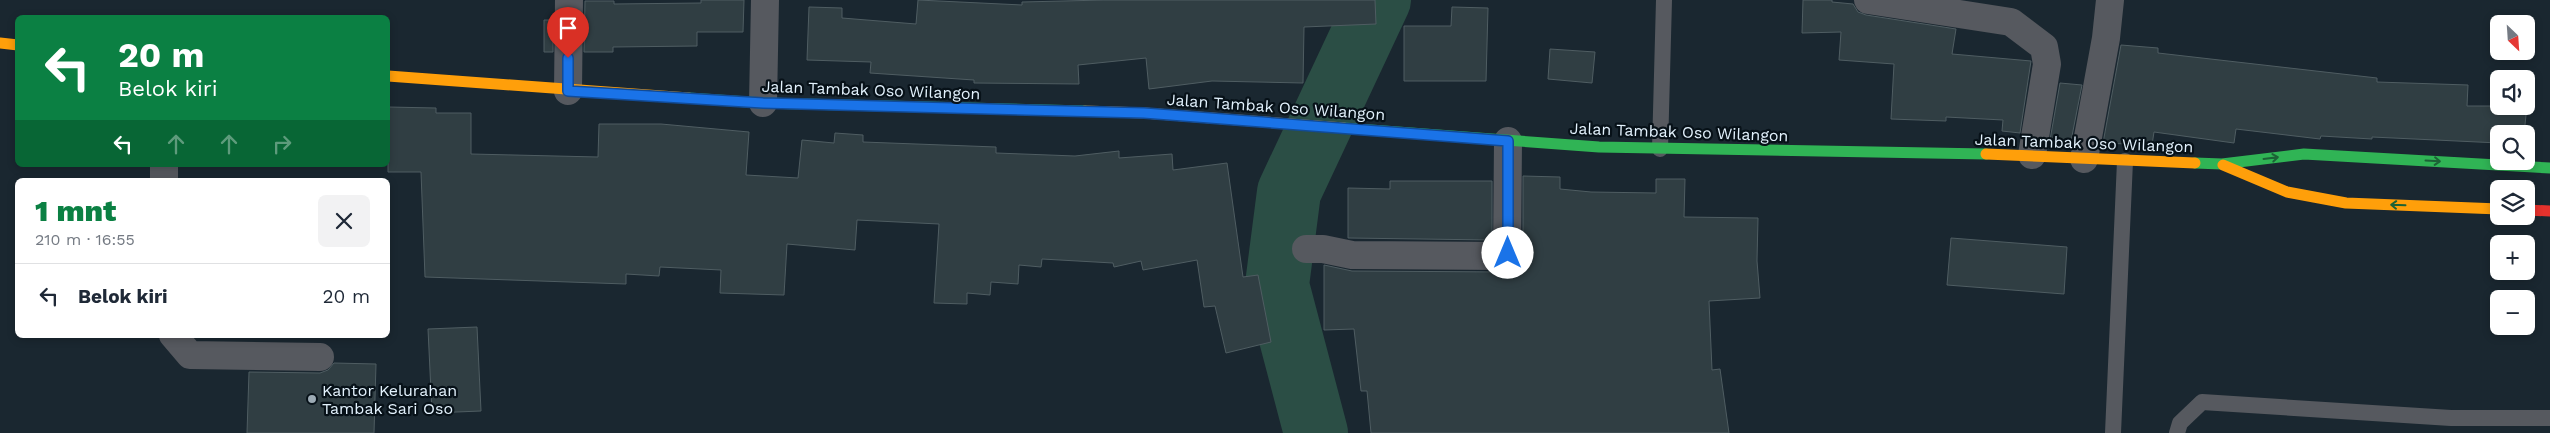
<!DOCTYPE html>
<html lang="id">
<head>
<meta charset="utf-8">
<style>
  body { margin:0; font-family:"Work Sans",sans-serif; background:#f2f2f3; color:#1f2937; height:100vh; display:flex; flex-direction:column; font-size:19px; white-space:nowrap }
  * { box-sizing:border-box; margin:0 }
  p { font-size:16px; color:#747a83 }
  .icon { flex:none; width:28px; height:28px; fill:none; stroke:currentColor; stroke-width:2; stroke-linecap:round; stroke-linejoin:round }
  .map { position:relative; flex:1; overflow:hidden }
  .details { position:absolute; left:15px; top:178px; width:375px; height:160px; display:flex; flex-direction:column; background:#fff; border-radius:8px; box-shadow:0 2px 8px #0003 }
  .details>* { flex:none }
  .banner { position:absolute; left:15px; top:15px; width:375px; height:152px; border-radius:8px; box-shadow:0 2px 8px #0003; background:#0b8043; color:#fff; overflow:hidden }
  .needle { width:32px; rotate:155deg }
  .fabs { position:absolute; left:2490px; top:15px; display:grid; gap:10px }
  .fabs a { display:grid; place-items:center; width:45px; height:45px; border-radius:8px; background:#fff; box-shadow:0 2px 8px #0003; font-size:25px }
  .pin { position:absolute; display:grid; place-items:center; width:42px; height:42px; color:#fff; margin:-51px -21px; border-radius:50% 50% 50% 0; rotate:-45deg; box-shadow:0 0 5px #0007 }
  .pin .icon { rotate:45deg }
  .me { position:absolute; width:55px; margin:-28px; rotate:0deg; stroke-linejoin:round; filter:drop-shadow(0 0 4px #0008) }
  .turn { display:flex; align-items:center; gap:18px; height:105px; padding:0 20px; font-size:22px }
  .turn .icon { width:65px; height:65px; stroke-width:2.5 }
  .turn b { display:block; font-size:35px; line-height:42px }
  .lanes { display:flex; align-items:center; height:48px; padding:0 20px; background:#0003; justify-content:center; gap:25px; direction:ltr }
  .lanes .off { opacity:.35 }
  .round { display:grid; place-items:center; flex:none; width:52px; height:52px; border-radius:8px; background:#f2f2f3 }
  .head { display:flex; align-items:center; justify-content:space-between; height:85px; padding:0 20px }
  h1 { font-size:30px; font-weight:800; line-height:38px; color:#0b8043 }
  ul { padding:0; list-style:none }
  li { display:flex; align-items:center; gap:15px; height:65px; padding:0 20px; border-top:1px solid #e0e1e3 }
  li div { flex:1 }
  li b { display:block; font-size:19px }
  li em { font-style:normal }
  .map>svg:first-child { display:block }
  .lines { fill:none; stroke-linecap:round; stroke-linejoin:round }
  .river { stroke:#2b4e45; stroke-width:64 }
  .building { fill:#303e43; stroke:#4f5d62 }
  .lane { stroke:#56595f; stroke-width:16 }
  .street { stroke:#56595f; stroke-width:28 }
  .fast { stroke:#30b455; stroke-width:11 }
  .slow { stroke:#ff9f0a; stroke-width:11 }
  .jam { stroke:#e5322d; stroke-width:11 }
  .oneway { stroke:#1c6236 }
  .route-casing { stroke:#114b97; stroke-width:12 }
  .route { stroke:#1a73e8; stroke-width:9 }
  .poi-dot { fill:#9dabb5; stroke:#071118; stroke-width:2 }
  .labels { text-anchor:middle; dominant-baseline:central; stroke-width:4.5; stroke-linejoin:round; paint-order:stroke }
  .street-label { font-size:16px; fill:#e3f2fd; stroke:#071118 }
  .poi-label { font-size:16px; fill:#e3f2fd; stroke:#071118; text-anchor:start }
</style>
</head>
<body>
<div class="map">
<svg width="2550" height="433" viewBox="0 0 2550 433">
  <rect width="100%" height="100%" fill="#1a2730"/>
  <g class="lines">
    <path class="river" d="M1316 433 1277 285 1289 192 1379 0"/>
  </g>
  <path class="building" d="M701 0H744L743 32H697V46L613 47V52H584L585 1H614V4L701 3Z
    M918 0 1022 5V2L1104 0H1375L1376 24 1304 27 1303 83 1212 81 1149 89 1146 58 1078 65 1079 84 974 83V80L870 73 871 62 807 60 809 7 842 8V18L916 24Z
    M1803 0H1832V2L1853 4 1858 12 1866 15 1956 29 1952 54 2031 61 2020 133 2002 131 2003 120 1946 117V121L1891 119 1894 64 1839 60 1841 32 1802 33Z
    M1452 7 1488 8 1486 81H1404V26H1451Z
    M544 20H553V52H544Z
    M2121 45 2158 48V53L2377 78V82L2468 85 2467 106H2527L2524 134H2499V143L2372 137V139L2321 136 2320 139 2236 129 2234 143 2154 132 2152 145 2103 143Z
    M1550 49 1595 52 1592 83 1548 79Z
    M2060 83 2082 85 2071 141 2050 140Z
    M388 107 436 108V113H471V154L598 157 599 124H661L749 132 746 175 798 178 802 140 834 143 835 133 863 135V142L996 147V153L1075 156 1119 151V158L1172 154 1173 170 1227 163 1243 277 1258 275 1271 342 1226 353 1215 306 1204 307 1197 260 1143 270 1141 261 1114 267 1113 263 1042 259 1041 267 1019 265 1018 284 991 282 990 295 967 293V304L934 303 939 224 857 220 855 250 787 244 784 295 720 293 721 270 660 267 659 276 626 274V284L425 277 421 172H388Z
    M1523 176 1560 177V189L1591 192 1656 193V179H1685L1684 217 1758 218 1757 261 1760 298 1709 301 1712 370 1720 369 1729 433H1371L1367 391H1361L1354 329 1324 330V265L1352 271 1507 272 1514 270 1520 264 1523 256Z
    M1390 181H1492V240L1348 238V188L1390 189Z
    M1951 238 2067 247 2064 294 1947 285Z
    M477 327 481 411 432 413 428 329Z
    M334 363 376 364 374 433H247L249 372 320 373 328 370Z"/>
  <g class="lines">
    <path class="lane" d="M1660 149 1664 0
      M2113 433 2125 161
      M2177 433 2180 423 2202 402 2451 418H2550"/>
    <path class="street" d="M1868 0 2011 22 2044 47 2047 64 2032 155
      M568 91 569 0
      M763 103 765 0
      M2084 159 2106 38 2110 0
      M164 165V180
      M1306 249H1323L1352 255 1507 256 1508 141
      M173 335 190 355 320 357"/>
    <path class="fast" d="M689 98 763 103 1085 111
      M1344 128 1599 147 1986 154
      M2195 163 2222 164 2304 154 2550 168"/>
    <path class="slow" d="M0 43 18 45
      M388 76 689 98
      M1085 111 1144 113 1344 128
      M1986 154 2195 163
      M2223 165 2287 192 2346 203 2499 209"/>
    <path class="jam" d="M2526 210 2550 211"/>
  </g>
  <defs><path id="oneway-shaft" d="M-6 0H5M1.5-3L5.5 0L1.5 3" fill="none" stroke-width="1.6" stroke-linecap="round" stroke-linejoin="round" transform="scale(1.25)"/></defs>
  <g class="oneway">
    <use href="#oneway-shaft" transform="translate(2271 158) rotate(-7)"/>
    <use href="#oneway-shaft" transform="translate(2433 161) rotate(3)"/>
    <use href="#oneway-shaft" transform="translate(2398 205) rotate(-178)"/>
  </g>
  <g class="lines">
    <defs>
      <path id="route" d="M568 58V91L763 103 1144 113 1508 141V253"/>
    </defs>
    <use href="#route" class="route-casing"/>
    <use href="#route" class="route"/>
  </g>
  <circle class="poi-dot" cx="312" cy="399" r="5"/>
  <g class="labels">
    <g class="street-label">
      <text transform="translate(871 90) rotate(2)">Jalan Tambak Oso Wilangon</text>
      <text transform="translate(1276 107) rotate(4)">Jalan Tambak Oso Wilangon</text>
      <text transform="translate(1679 132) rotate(2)">Jalan Tambak Oso Wilangon</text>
      <text transform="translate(2084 143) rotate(2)">Jalan Tambak Oso Wilangon</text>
    </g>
    <g class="poi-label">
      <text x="322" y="390">Kantor Kelurahan<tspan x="322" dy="18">Tambak Sari Oso</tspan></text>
    </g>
  </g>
</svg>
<div class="fabs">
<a><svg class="needle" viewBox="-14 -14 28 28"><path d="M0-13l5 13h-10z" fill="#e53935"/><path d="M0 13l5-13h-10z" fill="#747a83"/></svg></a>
<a><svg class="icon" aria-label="sound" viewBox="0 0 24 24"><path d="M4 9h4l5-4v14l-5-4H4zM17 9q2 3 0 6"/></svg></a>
<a><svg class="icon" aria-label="search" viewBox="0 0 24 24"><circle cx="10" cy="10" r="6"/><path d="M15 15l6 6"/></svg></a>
<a><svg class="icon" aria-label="layers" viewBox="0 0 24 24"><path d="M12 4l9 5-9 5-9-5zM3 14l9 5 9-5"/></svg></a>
<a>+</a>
<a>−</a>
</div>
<div class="pin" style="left:568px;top:58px;background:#d93025"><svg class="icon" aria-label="arrive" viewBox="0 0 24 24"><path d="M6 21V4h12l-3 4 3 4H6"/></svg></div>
<svg class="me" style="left:1508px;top:253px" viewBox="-20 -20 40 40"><circle r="19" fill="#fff"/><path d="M0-13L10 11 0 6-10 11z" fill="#1a73e8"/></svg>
<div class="banner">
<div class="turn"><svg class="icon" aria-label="left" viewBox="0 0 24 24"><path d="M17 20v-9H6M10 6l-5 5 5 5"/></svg><div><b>20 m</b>Belok kiri</div></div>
<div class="lanes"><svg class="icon" aria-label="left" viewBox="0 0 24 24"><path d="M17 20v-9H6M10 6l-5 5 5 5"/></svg><svg class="icon off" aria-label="ahead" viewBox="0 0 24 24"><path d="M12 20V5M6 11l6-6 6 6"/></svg><svg class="icon off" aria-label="ahead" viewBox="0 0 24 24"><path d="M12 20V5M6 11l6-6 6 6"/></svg><svg class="icon off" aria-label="right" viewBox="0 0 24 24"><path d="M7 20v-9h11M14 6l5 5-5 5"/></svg></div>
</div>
<section class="details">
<div class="head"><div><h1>1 mnt</h1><p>210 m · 16:55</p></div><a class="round"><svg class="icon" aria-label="close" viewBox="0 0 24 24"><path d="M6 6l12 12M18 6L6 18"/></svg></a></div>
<ul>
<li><svg class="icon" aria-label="left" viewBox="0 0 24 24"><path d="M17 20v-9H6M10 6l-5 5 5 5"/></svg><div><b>Belok kiri</b></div><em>20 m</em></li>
</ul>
</section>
</div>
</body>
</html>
